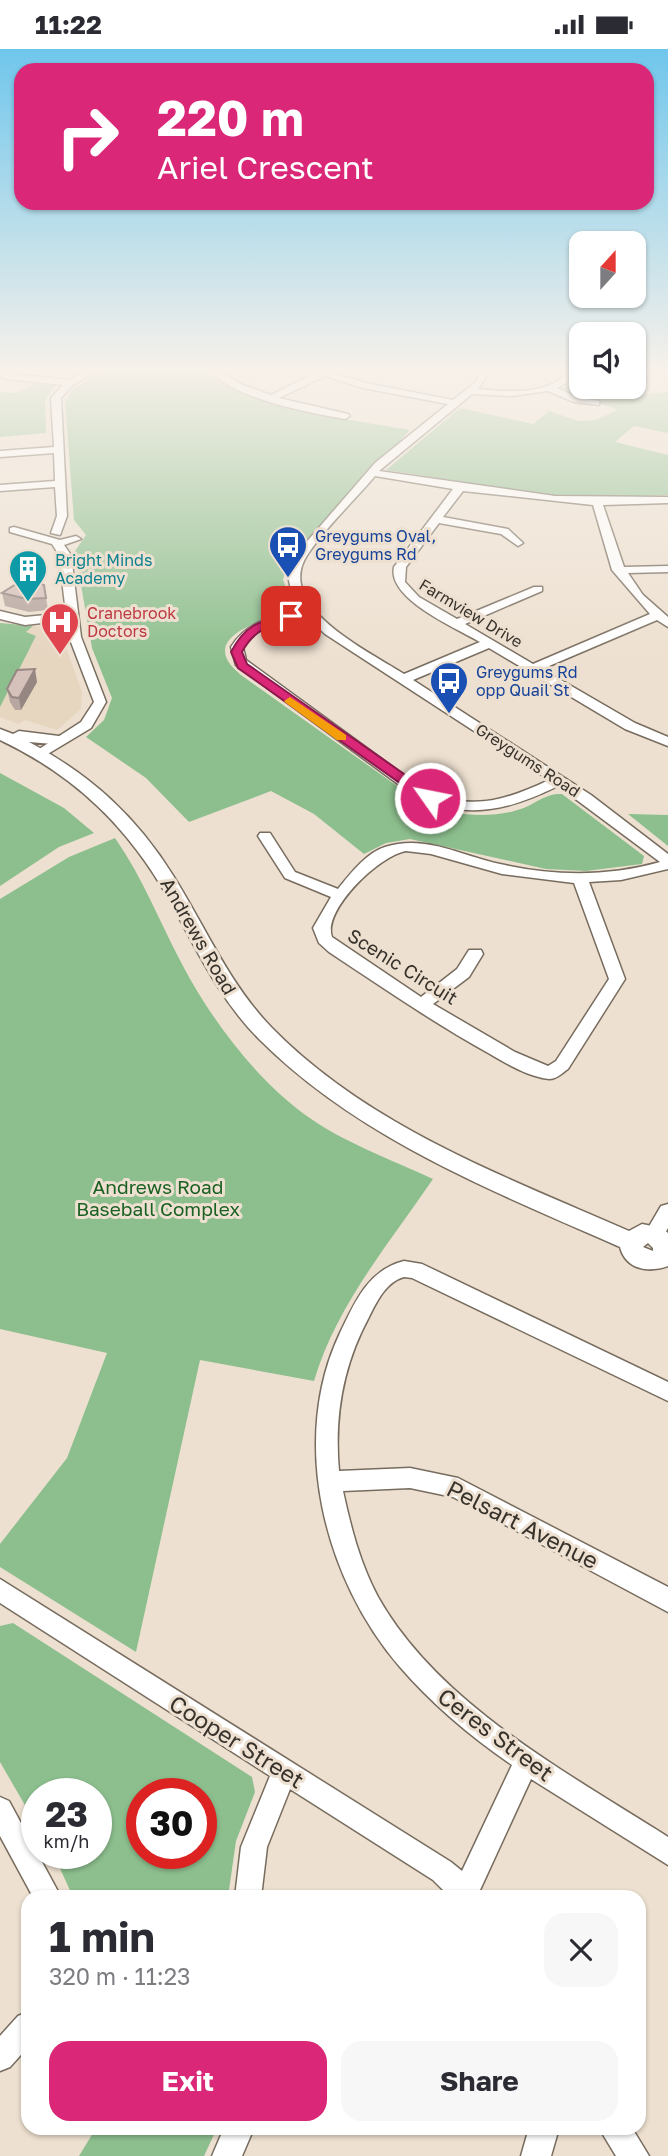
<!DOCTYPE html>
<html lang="en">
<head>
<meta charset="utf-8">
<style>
  body { margin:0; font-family:"Golos Text",sans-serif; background:#f7f7f7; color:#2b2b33; height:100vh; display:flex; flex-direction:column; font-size:26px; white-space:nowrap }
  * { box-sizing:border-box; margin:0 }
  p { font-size:23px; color:#7c7c81 }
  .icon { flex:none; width:38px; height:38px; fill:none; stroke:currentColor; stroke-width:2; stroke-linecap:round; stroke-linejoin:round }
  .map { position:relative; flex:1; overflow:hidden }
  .drawer { position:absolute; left:21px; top:1841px; width:625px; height:245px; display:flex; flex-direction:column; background:#fff; border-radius:21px; box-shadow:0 2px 5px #0004 }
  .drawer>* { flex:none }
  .guide { position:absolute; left:14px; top:14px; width:640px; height:147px; border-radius:21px; box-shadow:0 2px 5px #0004; background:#db2777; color:#fff; overflow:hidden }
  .needle { width:46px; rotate:21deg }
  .buttons { position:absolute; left:569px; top:182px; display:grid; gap:14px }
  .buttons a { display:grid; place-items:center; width:77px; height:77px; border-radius:14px; background:#fff; box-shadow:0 2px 5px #0004; font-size:35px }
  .speed { position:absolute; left:21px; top:1729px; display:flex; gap:14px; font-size:35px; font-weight:700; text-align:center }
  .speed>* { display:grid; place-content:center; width:91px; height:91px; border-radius:50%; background:#fff; box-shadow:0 2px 5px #0004; line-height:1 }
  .speed small { font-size:18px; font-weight:400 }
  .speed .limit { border:10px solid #d22; background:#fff; color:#111 }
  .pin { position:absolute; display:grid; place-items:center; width:60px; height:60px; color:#fff; margin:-30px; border-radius:14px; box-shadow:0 4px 10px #0006 }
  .me { position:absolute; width:77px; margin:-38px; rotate:303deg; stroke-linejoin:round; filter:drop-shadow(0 0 5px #0008) }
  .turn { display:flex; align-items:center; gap:24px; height:147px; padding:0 28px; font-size:32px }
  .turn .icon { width:91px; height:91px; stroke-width:2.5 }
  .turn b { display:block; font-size:49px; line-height:60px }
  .round { display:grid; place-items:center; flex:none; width:74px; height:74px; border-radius:21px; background:#f7f7f7 }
  .head { display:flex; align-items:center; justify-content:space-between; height:119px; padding:0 28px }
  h1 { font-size:42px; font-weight:700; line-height:52px }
  .primary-button { display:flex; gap:14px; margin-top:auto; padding:14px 28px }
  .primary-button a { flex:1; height:80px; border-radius:21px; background:#db2777; color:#fff; font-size:28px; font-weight:700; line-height:80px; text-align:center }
  .primary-button a+a { background:#f7f7f7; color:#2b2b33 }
  .status { display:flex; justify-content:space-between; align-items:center; height:49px; padding:0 35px; background:#fff; direction:ltr }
  .status svg { height:19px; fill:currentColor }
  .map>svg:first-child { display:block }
  .built { fill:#e6d5bf }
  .green { fill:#8dbf8e; fill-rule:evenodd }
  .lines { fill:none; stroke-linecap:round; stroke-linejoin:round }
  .stream { stroke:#5be0f1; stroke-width:2 }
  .minor-casing { stroke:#776c5e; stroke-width:3 }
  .major-casing { stroke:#776c5e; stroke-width:3 }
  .minor { fill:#fff; fill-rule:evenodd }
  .major { fill:#fff; fill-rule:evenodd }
  .wall { fill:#b8a6a0 }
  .shaded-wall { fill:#968782 }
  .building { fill:#d6c1ba; stroke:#968782; stroke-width:2 }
  .route { fill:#db2777; stroke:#8e194d; stroke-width:2 }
  .slow { fill:#f59e0b }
  .labels { text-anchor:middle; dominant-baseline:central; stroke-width:6; stroke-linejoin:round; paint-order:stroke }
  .far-transit-label { font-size:16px; fill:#164399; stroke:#ede0d0; text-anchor:start }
  .far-culture-label { font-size:16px; fill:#0d838f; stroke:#ede0d0; text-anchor:start }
  .far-health-label { font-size:16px; fill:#be3a42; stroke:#ede0d0; text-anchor:start }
  .far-street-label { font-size:16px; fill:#37322b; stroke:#ede0d0 }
  .street-label { font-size:19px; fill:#37322b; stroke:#ede0d0 }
  .park-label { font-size:19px; fill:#196023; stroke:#ede0d0 }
  .near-street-label { font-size:23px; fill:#37322b; stroke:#ede0d0 }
</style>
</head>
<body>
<div class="status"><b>11:22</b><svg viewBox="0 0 49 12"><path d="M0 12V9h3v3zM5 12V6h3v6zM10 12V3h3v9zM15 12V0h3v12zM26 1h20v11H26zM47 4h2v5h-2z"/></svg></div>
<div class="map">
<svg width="668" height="2107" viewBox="0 0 668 2107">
  <rect width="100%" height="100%" fill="#ede0d0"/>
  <path class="built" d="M33 577 59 579 82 643 81 660 57 681 25 671 18 675 0 668V658L36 587 25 583Z"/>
  <path class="green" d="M106 320H200L220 333 320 366 410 381 288 513 283 531 295 562C269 569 192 587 241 626L421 754C451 767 495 771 526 758 538 752 548 744 562 745L644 807 642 815 586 822 546 820 410 790 386 794 364 805 314 765 271 742 189 773 146 729 86 688 104 671 112 649 92 599 75 502 86 486 74 471 65 353 73 340Z
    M578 332 581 338C610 338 639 351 668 342V384L634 377 615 393 668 406V446L567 449 386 421 460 359 533 375 549 362 578 372 596 371 618 361 560 341Z
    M37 333 56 336 45 351 46 384 0 388V343L16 344Z
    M0 574 33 577 26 583 36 587 0 658Z
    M0 724 64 759 94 784 59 798 0 837Z
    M628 765 668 766V797Z
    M115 789C143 829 160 874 183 917 211 970 255 1029 304 1065 342 1093 390 1110 433 1130 389 1195 337 1255 314 1332L200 1311 136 1603 0 1518V1495L67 1409 107 1304 0 1280V850L69 808Z
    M13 1574 252 1728 255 1743 236 1792 228 1848H73L53 1804H96V1745H37V1777L0 1713V1577ZM142 1745H201V1804H142Z
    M96 2079H217L204 2107H79Z"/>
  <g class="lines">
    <path class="stream" d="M74 320 78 324"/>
    <defs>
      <path id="minor" d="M1 320H10L11 325 69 331 89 320H100L73 336 61 349 67 467 60 486 51 484 57 467 55 438 0 442V436L55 432 54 404 0 408V402L54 398 51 349 63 336 6 330 0 327Z
        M308 320H322L365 334 453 351 476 333 482 320H491L478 340C507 343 552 347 570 320H579L572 331 557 339 579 349 599 352V356L574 353 548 342 512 347 472 345 379 422 555 447 668 448V454L603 456 624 518 668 517V523L628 524 643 546 668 568V578L657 571 542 620 635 674 668 688V697L625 680 489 599 413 631 591 746 668 805V820L621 831 589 833 625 930 568 1020C562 1024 557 1030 549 1030 529 1028 507 1015 490 1005 434 974 382 938 329 903L319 894 313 879 331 848 285 829 258 787 260 784H270L295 823 338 840C350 825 366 804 385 798 425 785 462 807 500 815 553 827 607 828 660 813L558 737C507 762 466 772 413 746L236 616 231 598C247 572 273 567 301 561L292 547 288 526 297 504 375 414 448 355 363 339 325 327 279 349 348 365 350 367 345 370C310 364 236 350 213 324L220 322 240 335 271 346 316 324ZM375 427 453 440 394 518C387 550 456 579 480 593L404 625C370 603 272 557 308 505 326 478 353 453 375 427ZM463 442 593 456 612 521 650 565 533 615 465 575 542 542V538H534L457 570 419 548 405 533 406 518 439 474 501 485 518 497 523 494 508 480 443 468ZM306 567 325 585 549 731C504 752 470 763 423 740L246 611 243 598C256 576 282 572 306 567ZM406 802 431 805 502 825 574 834 609 930 556 1012 548 1017 515 1003 433 955 469 928 483 905 481 901H469L457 920 421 948 332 888C322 861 380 806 406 802Z
        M643 320H652L645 332 634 335V329L639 328Z
        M14 478 60 491 76 487 81 490 64 496 71 506 81 588 106 653 91 679 41 709 36 708V702L81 673 94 653 69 588 67 571 25 576 0 570V562L25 568 66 564 59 506 52 495 10 483V479Z
        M668 1155V1179L661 1191 654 1194 647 1191 644 1186 661 1157Z
        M404 1212 422 1215 668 1333V1352L412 1229 404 1228C386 1233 377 1252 369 1268 343 1316 334 1367 339 1422L410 1419 458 1429 668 1538V1563L453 1448 410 1439 343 1442C351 1479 360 1514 378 1548 438 1655 568 1724 668 1788V1816L531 1730 480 1841 483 1848H450L433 1831 290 1740 267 1798 261 1848H235L241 1798 270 1727 0 1554V1530L451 1813 462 1822 512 1716C471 1688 432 1655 400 1618 324 1530 289 1391 340 1284 355 1253 368 1221 404 1212Z
        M0 1748 9 1752 61 1848H33L0 1787Z
        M28 1963V1998L10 2018 0 2022V1987L18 1967Z
        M224 2079H254L242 2107H212Z
        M529 2079H559L551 2107H521Z
        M599 2079H632L649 2107H616Z"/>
      <path id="major" d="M0 680 13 685 19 682 59 687 61 690 53 695 29 693C91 726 137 768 174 828 206 879 229 935 272 979 369 1078 504 1127 629 1182L642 1175 662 1179 668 1184V1217C649 1224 626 1221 620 1198 493 1142 359 1090 259 990 220 951 196 900 170 852 129 779 76 727 0 691ZM648 1194 653 1199V1202L643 1198Z"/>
    </defs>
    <use href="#minor" class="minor-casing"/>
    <use href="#major" class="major-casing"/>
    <use href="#minor" class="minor"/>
    <use href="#major" class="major"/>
  </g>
  <path class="wall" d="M44 536 48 561 29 563 5 557 2 544Z
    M37 633 21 661H15L10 653 7 640Z"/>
  <path class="shaded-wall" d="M35 620 37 633 21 661 19 649Z"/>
  <path class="building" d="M24 530 44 536 46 549 27 550 2 544Z
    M35 620 19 649 12 648 7 640 17 621Z"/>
  <linearGradient id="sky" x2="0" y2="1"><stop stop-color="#6fc6ec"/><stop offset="0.52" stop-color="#f7f1ea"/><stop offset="1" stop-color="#f7f1ea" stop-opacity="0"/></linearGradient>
  <rect width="668" height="615" fill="url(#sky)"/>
  <path class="route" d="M291 564 296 567 294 570C271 576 254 580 242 603L247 615 434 746V752H425L238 619 231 603C246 574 261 572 291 564Z"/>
  <path class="slow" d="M290 648 346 686V691H337L286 654 284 652Z"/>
  <defs>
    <symbol id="bus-pin" viewBox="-11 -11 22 30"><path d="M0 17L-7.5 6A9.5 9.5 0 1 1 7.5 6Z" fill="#1a4fb4" stroke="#ede0d0"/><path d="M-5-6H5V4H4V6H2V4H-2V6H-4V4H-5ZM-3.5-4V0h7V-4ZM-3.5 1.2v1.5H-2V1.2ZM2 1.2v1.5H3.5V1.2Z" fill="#fff"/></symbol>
    <symbol id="building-pin" viewBox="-11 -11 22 30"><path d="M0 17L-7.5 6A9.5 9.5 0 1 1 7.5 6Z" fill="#0f9aa8" stroke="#ede0d0"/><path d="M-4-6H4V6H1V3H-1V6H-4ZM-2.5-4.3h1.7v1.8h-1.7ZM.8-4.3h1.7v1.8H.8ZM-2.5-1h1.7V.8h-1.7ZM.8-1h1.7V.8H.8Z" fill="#fff"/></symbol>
    <symbol id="hospital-pin" viewBox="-11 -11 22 30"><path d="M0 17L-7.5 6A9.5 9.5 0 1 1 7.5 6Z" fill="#e0444e" stroke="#ede0d0"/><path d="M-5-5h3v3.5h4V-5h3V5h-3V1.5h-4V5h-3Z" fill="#fff"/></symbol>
  </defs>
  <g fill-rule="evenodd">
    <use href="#bus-pin" x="266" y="474" width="44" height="60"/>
    <use href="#building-pin" x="6" y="498" width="44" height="60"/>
    <use href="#hospital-pin" x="38" y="551" width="44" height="60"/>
    <use href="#bus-pin" x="427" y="610" width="44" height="60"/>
  </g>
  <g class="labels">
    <g class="far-transit-label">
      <text x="315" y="487">Greygums Oval,<tspan x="315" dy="18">Greygums Rd</tspan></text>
      <text x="476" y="623">Greygums Rd<tspan x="476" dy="18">opp Quail St</tspan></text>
    </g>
    <g class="far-culture-label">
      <text x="55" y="511">Bright Minds<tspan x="55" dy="18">Academy</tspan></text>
    </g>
    <g class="far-health-label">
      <text x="87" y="564">Cranebrook<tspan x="87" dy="18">Doctors</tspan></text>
    </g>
    <g class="far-street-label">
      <text transform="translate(471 564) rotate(31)">Farmview Drive</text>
      <text transform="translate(528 711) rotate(33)">Greygums Road</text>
    </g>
    <g class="street-label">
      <text transform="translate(199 887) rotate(60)">Andrews Road</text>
      <text transform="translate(403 917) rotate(32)">Scenic Circuit</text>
    </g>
    <g class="park-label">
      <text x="158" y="1137">Andrews Road<tspan x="158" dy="22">Baseball Complex</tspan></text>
    </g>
    <g class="near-street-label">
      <text transform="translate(523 1475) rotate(27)">Pelsart Avenue</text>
      <text transform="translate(496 1685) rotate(37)">Ceres Street</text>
      <text transform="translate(237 1692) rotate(32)">Cooper Street</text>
    </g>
  </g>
</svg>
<div class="buttons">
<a><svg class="needle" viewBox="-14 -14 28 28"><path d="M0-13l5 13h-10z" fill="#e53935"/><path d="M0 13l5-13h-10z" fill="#7c7c81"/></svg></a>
<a><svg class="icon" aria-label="sound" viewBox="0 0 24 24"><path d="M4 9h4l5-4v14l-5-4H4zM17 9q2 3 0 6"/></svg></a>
</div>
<div class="speed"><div>23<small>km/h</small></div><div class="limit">30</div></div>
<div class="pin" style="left:291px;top:567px;background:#d93025"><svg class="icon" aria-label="arrive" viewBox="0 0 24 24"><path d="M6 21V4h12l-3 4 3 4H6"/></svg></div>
<svg class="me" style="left:430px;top:749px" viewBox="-20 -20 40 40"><circle r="17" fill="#db2777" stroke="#fff" stroke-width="3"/><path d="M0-11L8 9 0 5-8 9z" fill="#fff"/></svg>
<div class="guide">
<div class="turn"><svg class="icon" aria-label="right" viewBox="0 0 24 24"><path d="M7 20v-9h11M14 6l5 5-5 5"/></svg><div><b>220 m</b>Ariel Crescent</div></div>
</div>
<section class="drawer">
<div class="head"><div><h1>1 min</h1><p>320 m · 11:23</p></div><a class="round"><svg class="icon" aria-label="close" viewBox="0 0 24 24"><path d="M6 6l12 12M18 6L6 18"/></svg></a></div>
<div class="primary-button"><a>Exit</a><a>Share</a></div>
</section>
</div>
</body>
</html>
